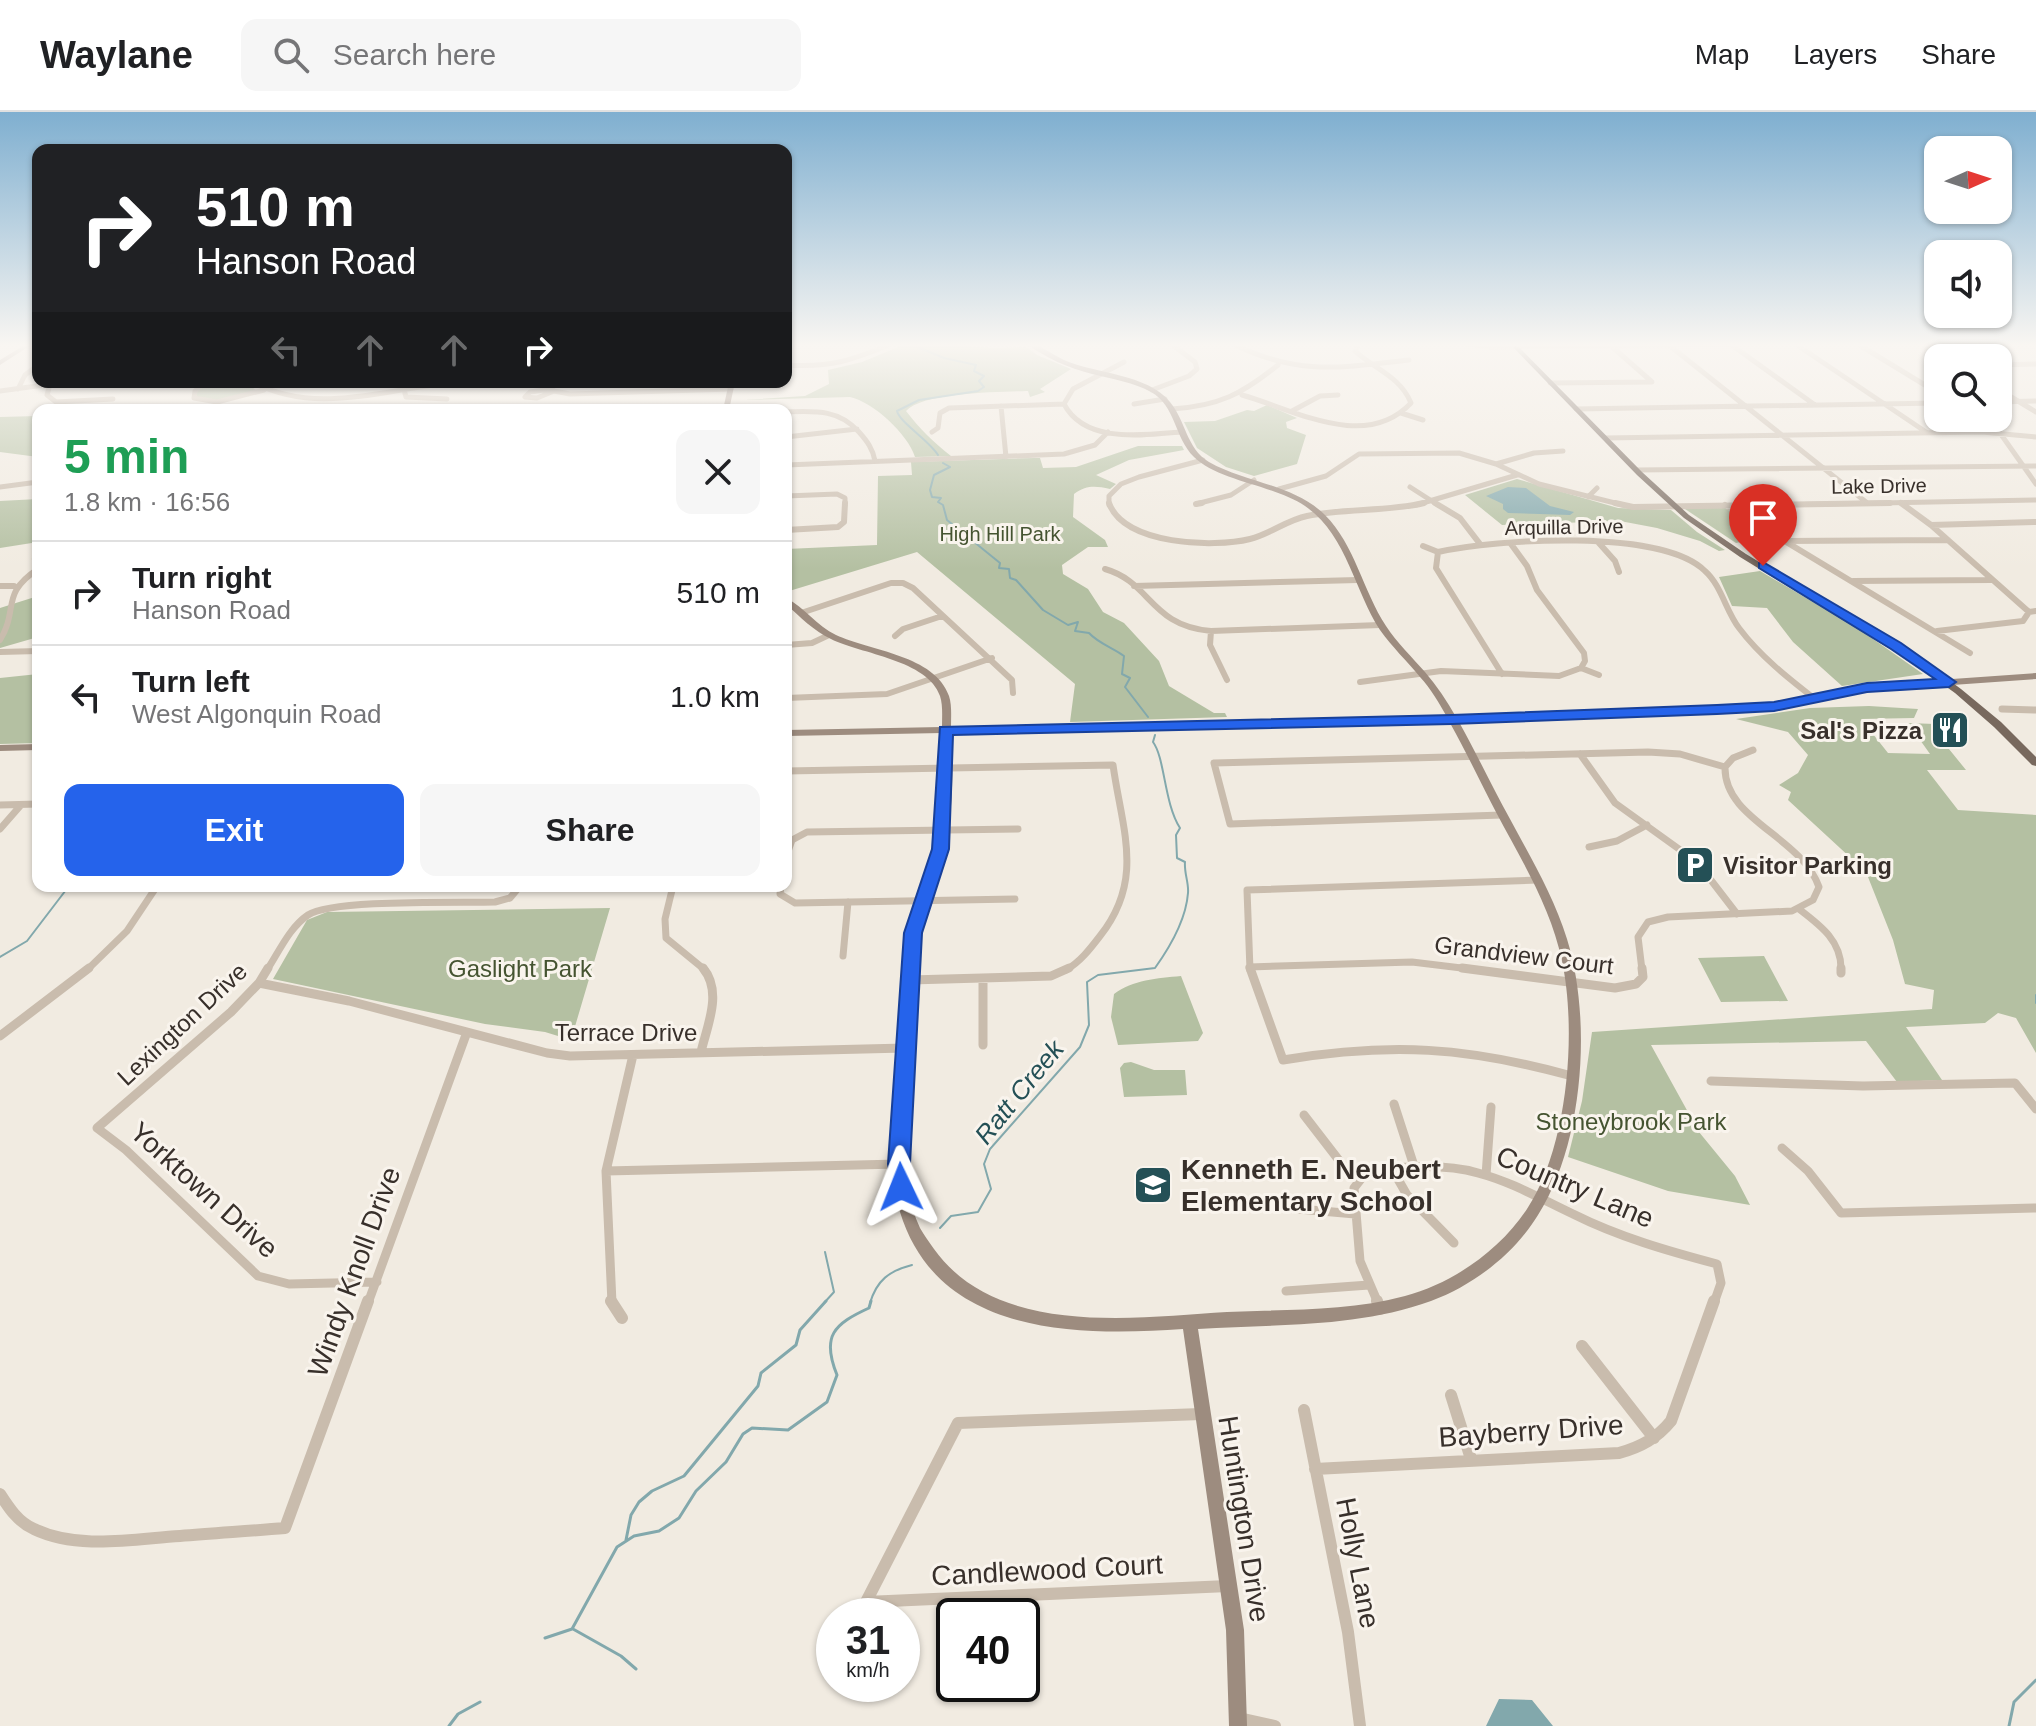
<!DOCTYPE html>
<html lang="en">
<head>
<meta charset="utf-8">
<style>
  body { margin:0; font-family:Helvetica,sans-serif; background:#f6f6f6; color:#202124; height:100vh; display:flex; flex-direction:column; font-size:30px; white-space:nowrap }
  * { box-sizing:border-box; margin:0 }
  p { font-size:26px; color:#757577 }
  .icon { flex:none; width:44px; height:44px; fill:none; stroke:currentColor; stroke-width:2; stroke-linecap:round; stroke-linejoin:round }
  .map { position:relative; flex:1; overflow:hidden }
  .drawer { position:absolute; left:32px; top:292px; width:760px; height:488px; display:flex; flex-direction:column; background:#fff; border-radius:16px; box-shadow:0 2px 6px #0004 }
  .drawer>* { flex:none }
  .banner { position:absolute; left:32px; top:32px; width:760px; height:244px; border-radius:16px; box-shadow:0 2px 6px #0004; background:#202124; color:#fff; overflow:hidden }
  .needle { width:52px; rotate:87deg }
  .fabs { position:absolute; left:1924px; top:24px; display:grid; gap:16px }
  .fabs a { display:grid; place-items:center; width:88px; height:88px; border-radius:16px; background:#fff; box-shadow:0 2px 6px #0004; font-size:40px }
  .speed { position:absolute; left:816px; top:1486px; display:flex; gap:16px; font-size:40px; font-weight:700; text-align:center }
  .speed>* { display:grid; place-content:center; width:104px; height:104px; border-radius:50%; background:#fff; box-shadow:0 2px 6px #0004; line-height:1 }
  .speed small { font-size:20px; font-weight:400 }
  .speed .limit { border:4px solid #111; border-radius:12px; background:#fff; color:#111 }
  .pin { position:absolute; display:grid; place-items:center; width:68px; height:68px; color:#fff; margin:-82px -34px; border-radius:50% 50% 50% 0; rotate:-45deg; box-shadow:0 0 8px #0007 }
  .pin .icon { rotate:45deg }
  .me { position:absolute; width:88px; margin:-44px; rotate:358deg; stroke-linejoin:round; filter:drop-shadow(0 0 6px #0008) }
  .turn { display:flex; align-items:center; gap:28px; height:168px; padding:0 32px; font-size:36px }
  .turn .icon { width:104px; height:104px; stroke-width:2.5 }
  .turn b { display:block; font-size:56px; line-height:68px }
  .lanes { display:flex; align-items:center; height:76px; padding:0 32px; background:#0003; justify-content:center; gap:40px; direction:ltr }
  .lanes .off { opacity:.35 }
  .round { display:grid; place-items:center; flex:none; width:84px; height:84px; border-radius:16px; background:#f6f6f6 }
  .headline { display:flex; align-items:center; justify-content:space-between; height:136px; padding:0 32px }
  h1 { font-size:48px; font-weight:700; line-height:60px; color:#1e9e55 }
  .cta { display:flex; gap:16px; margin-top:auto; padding:16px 32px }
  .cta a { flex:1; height:92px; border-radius:16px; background:#2563eb; color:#fff; font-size:32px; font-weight:700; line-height:92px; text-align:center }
  .cta a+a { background:#f6f6f6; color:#202124 }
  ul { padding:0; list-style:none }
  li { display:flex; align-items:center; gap:24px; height:104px; padding:0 32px; border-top:2px solid #e0e0e0 }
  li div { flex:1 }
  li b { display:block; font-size:30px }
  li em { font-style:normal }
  header { display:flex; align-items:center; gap:48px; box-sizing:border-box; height:112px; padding:0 40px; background:#fff; border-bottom:2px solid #e0e0e0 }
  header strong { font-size:38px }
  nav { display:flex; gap:44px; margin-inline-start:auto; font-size:28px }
  .search { width:560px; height:72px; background:#f6f6f6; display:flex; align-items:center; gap:20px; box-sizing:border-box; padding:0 28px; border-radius:16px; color:#757577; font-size:30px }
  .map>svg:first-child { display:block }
  .green { fill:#b4c0a2 }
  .water { fill:#82a8ac }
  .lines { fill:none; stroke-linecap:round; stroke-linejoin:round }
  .stream-far1 { stroke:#82a8ac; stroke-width:2 }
  .stream { stroke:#82a8ac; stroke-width:3 }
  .street-far4 { stroke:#c9bcad; stroke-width:5 }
  .street-far3 { stroke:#c9bcad; stroke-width:6 }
  .street-far2 { stroke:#c9bcad; stroke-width:7 }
  .street-far1 { stroke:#c9bcad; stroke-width:9 }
  .street { stroke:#c9bcad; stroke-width:12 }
  .secondary { fill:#9d8c7f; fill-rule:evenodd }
  .primary { fill:#78695e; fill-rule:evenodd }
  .route { fill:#2563eb; stroke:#184099; stroke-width:2 }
  .labels { text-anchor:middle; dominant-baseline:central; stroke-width:6; stroke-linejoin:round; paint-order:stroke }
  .far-street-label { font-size:20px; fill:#38302b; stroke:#f9f4ed }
  .far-park-label { font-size:20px; fill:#455431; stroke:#f9f4ed }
  .poi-label { font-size:24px; font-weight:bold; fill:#38302b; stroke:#f9f4ed; text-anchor:end }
  .street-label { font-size:24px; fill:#38302b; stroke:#f9f4ed }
  .park-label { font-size:24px; fill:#455431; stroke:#f9f4ed }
  .water-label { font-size:26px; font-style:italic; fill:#245056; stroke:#f9f4ed }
  .near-poi-label { font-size:28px; font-weight:bold; fill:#38302b; stroke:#f9f4ed; text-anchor:start }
  .near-street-label { font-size:28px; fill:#38302b; stroke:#f9f4ed }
</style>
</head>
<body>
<header>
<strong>Waylane</strong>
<div class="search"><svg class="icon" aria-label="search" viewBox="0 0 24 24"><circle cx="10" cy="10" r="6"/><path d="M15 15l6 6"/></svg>Search here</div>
<nav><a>Map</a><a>Layers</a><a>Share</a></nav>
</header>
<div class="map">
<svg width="2036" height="1614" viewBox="0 0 2036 1614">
  <rect width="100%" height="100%" fill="#f1ebe1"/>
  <path class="green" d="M908 231 996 236 1026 235 1037 243 1071 257 1040 277 1045 280 1030 285 1028 279C1001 280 923 280 906 299 920 317 933 330 951 344L915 345C908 322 873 290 850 285L744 288 805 284 829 272 828 258 862 250Z
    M208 270H246L257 279 215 289 197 285 196 281Z
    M1267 293 1297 306 1286 310 1287 316 1306 323 1297 352 1254 364 1226 355 1197 336 1184 310 1215 309 1247 298 1254 299Z
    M38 304V345L0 340V305Z
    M1138 334H1182L1184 338 1129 348 1096 363 1116 372 1110 377C1095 374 1087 373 1074 382L1073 405 1105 428 1108 435H1088L1062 453 1063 462 1088 477 1103 500 1124 511 1159 549 1169 574 1214 601H1225L1227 605 1070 610 1075 572 917 440 786 480V437L877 433 878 364 912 363 911 350 1034 346H1040L1043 356 1076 355Z
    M1517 367 1618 396 1671 398 1697 420 1725 438 1719 439 1700 429 1657 416 1620 409 1502 413 1465 383Z
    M38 387V430L0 436V389Z
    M1722 394 1769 424 1736 431 1685 397Z
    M1760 459 1856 515 1923 562 1842 574 1793 530 1767 496 1732 494 1719 465Z
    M38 484V525L0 536V496Z
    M38 562V631L0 632V566Z
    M1869 594 1918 597 1914 606 1861 607 1888 641 1930 642 1908 611 1935 612 1936 621 1966 658H1927L1958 698 2036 703V941L2016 906 1998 901 1985 911 1906 915 1942 968 1897 970 1866 929 1651 933 1699 1020 1735 1064 1750 1093 1668 1079 1568 1045 1582 989 1592 920 1932 897 1934 878 1905 872 1893 828 1866 760 1788 688 1791 680 1779 673 1798 661 1808 643 1788 620 1736 607 1810 596Z
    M610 796 571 928 545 920 485 912 273 867 307 808 327 800Z
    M1764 844 1788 889 1721 890 1698 846Z
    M1181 864 1203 921 1198 929 1118 933 1111 905 1114 882C1133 868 1157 866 1181 864Z
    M1131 950 1154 958H1185L1187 983 1124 985 1120 956 1124 951Z"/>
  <path class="water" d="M1508 375 1526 376 1550 394 1574 400 1570 403 1508 401 1503 397V392L1486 384Z
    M1499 1587 1532 1588 1553 1614H1486Z"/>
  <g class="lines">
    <path class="stream-far1" d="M870 231 875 232
      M910 232 944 246 976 253 974 259 984 264 979 269 984 275 978 279 919 288 897 299C900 311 929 328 938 343
      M943 351 950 355 934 363 930 378 932 385 941 386 938 390 943 393 947 408 1000 451 999 456 1009 457 1010 466 1016 468 1043 498 1068 513 1078 510 1075 519 1089 521C1098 531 1113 536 1124 544L1122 562 1130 566 1125 575 1148 605
      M0 845 27 829 69 774
      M2036 883V891
      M940 1116 951 1104 978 1100 991 1077 984 1052 990 1037 1080 935 1089 913 1087 870 1098 863 1155 856C1170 835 1186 808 1188 781 1189 771 1184 761 1185 750L1177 746 1176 723 1180 716C1164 691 1165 646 1153 630L1155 623
      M824 1191 834 1180 825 1140
      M870 1191C877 1168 889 1159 912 1153"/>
    <path class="stream" d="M626 1428 631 1403 639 1390 652 1379 684 1364 758 1274 761 1261 796 1233 800 1218 826 1189
      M573 1517 621 1544 636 1557
      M545 1526 572 1517 617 1435 634 1424 659 1419 679 1406 696 1379 726 1350 743 1322 752 1316 788 1318 827 1290 837 1263C821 1224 834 1212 869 1196L871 1189
      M449 1614 458 1602 480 1590
      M2009 1614 2014 1590 2036 1568"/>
    <path class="street-far4" d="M975 231H1038
      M1231 231C1297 264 1338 256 1409 248
      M1460 231 1491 235 1823 231
      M1794 231 1926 320
      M1856 231 1938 281
      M1920 231 1945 246
      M1610 233 1651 269
      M1670 234 1866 390
      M1733 234 1815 293
      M786 235 787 231
      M1124 250 1073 277 1064 292C1085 332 1143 323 1181 320
      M786 253C832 256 852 248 894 231
      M1998 253 2036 252
      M205 270 195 279 194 286 217 290 264 278
      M252 270C312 301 371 281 434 273 459 270 484 271 509 270
      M402 270 406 285 447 287
      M545 270 554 279 570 282 731 277
      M1550 271 1652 270
      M50 272 47 283 56 290 113 287
      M18 277 25 263 38 253
      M551 277 530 280 525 285 537 286 554 279
      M1998 277 2036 300
      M1152 278 1189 264 1197 257 1195 250 1170 231
      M0 279 66 270
      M1242 283C1293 297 1365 340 1411 291 1400 264 1374 257 1355 239L1359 231
      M1998 290 2036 289
      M1134 292 1165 287
      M1001 294 1006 345
      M1172 297C1219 294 1242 282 1278 253
      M1576 297 1938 291
      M1292 299 1320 284 1338 283
      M786 300C815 299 839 297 859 320 867 329 873 337 875 349
      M1401 301 1423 308
      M932 320 938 316 940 301 949 296 1064 292
      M2000 321 2036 372
      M786 325 857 317
      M1605 326 1982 320 2036 325
      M1496 352 1534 341 1563 339
      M786 353 1064 342 1095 333 1108 320
      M1637 358 2036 354
      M0 375 38 370
      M1410 375 1438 393
      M1279 377 1326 364 1359 342 1459 341 1496 352 1539 372 1623 393
      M786 384 837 382 845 386V393
      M1588 385 1597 376
      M1196 392 1231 383 1254 368
      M1109 393V384L1121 372 1139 365 1203 348
      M1416 393 1517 363
      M1775 393 2036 388"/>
    <path class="street-far3" d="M1109 391C1124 433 1214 436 1250 427 1270 422 1287 408 1307 404 1346 396 1386 400 1424 391
      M1435 391 1460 406 1480 432
      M1615 391 1633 395 1890 391
      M1901 391 1931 413 2029 500
      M1196 392 1202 391
      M1725 393 1970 541
      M1931 413 2036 410
      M786 418 838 415 844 410 845 391
      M1783 429 1948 428
      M1598 430 1615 449 1619 460
      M1423 434 1438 440
      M38 444 35 447 38 450
      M1105 457C1151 470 1150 514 1211 519L1380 513
      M1853 469 1991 468
      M0 474H14
      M1134 474 1358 468
      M801 501 891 471H903L913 476 1012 568 1013 581
      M1211 519 1210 533 1227 568
      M1937 519 2023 509 2029 500 2036 499
      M895 524 903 517 942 504
      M0 528C19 497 0 482 38 457
      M786 533 812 531 829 523
      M0 540 38 539
      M1581 556 1599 563
      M1502 562 1436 456 1438 440C1495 427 1662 416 1705 459 1721 473 1726 499 1739 516 1760 544 1788 566 1815 587
      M1360 570 1441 559 1559 564 1581 556 1585 549 1584 541 1537 478 1527 454 1511 432
      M786 586 887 582 992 546
      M2002 597H2015"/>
    <path class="street-far2" d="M2002 597 2036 598
      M1580 642 1615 691 1697 750 1737 802
      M786 659 1113 653C1122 718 1145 767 1100 824 1090 837 1080 850 1066 858
      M0 693 38 692
      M1502 703 1230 712 1214 651 1648 640 1680 642 1725 655
      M0 717 21 693
      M1589 735 1617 729 1647 713
      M786 745 792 728 807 720 1018 717
      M673 774 665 807 666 826 705 858
      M781 774 780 782 795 791 1015 787
      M1799 797C1820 813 1842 829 1841 858
      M843 844 848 790
      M1249 855 1412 850 1478 858
      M87 858 127 819 157 774
      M267 858C279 840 289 816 308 803 332 787 459 791 495 790L510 786 520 774
      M1250 858 1247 778 1538 768
      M1642 858 1638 825 1648 810 1668 805 1792 799 1813 788 1819 775C1801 724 1724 708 1725 655L1733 646 1753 638"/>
    <path class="street-far1" d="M268 856 259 871 231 900 97 1016 126 1038 258 1164 289 1172 377 1170
      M1250 856 1283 948C1391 930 1467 935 1572 964
      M1462 856 1615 876 1636 872 1643 865 1642 856
      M1841 861V856
      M983 867V933
      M910 868 1051 864 1069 856
      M259 871 349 889 547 941 570 944 905 936
      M0 924 89 856
      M701 940C707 914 723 880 703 856
      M1711 969 1863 974 2015 971 2036 997
      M1394 992 1414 1054
      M1304 1003 1348 1060 1359 1067
      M1782 1036 1808 1059 1841 1101 2036 1096
      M1391 1055 1407 1083 1454 1131
      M606 1059 899 1052
      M1486 1063 1491 995
      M1266 1094 1355 1102
      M1286 1179 1369 1173
      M368 1191 467 920
      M612 1191 606 1059 633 943
      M1378 1191 1360 1149 1354 1076 1368 1058C1403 1055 1443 1051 1478 1061 1512 1070 1541 1087 1573 1102 1619 1125 1668 1139 1717 1152L1721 1171 1714 1191"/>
    <path class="street" d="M611 1189 622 1206
      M1377 1189 1380 1197
      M1582 1234 1654 1326
      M1451 1283 1471 1347
      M1304 1298 1348 1520 1360 1614
      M1201 1302 958 1311 866 1490 1228 1474
      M1315 1357 1619 1341C1641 1335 1657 1326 1671 1309L1714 1189
      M0 1382C9 1396 18 1410 34 1417 78 1438 133 1427 180 1424 215 1421 250 1419 285 1416L368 1189
      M1239 1606 1275 1614"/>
    <path class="secondary" d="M28 231H34L0 253V248Z
      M1026 231C1038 231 1053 243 1064 248 1096 262 1148 262 1170 290 1186 309 1186 336 1209 350 1246 371 1293 372 1325 403 1355 433 1363 479 1386 514 1397 531 1412 545 1425 560 1437 574 1447 589 1456 605L1774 591 1867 573 2036 561V567L1867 579 1774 597 1459 610C1477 642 1492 675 1510 707 1531 746 1554 785 1567 827 1592 907 1584 1031 1538 1103 1514 1142 1474 1173 1431 1189 1357 1216 1275 1212 1198 1217L1244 1518 1247 1614H1229L1226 1518 1183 1217C1077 1224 938 1224 900 1100 885 1051 893 993 897 943 901 903 899 861 907 822 913 796 927 773 933 748 943 707 943 663 942 621L786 624V618L942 615C942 605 943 593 940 584 928 548 861 542 831 527 814 519 800 505 786 492V486C804 495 817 514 836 523 870 539 935 543 949 584 952 593 951 605 951 615L1447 605C1439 591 1431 577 1420 565 1407 549 1392 535 1380 518 1354 478 1347 423 1305 394 1274 373 1218 369 1194 345 1174 325 1176 294 1151 280 1133 270 1112 267 1092 262 1069 256 1045 246 1026 231ZM1450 611C1467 641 1481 672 1497 702 1522 749 1551 796 1562 849 1577 920 1568 1035 1527 1097 1499 1139 1453 1171 1405 1184 1347 1200 1286 1197 1227 1200 1133 1206 997 1225 934 1137 929 1130 924 1123 920 1116 894 1062 908 964 913 905 914 877 913 848 919 820 924 795 938 773 943 748 953 707 953 662 952 621Z
      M729 270H735L729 298H723Z
      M38 632V638L0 639V633Z"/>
    <path class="primary" d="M1509 231H1515L1642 360 1689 403 1746 442 1920 547 1961 577 2001 610 2036 645V654L2032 653 1994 615 1955 581 1913 551 1740 445 1684 406 1637 363Z"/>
  </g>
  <linearGradient id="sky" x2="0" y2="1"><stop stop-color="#7fafd0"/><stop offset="0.51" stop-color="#f9f6f2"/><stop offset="1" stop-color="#f9f6f2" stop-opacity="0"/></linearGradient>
  <rect width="2036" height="457" fill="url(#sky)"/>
  <path class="route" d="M1763 450 1901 531 1956 570 1949 575 1867 580 1774 599 1717 602 1452 612 953 623 949 737 922 821 910 1052 912 1075 909 1082 901 1085 893 1082 888 1052 904 821 932 737 940 615 1452 603 1717 593 1774 590 1867 571 1935 567 1891 537 1759 456V451Z"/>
  <defs>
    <symbol id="restaurant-square" viewBox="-11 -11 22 22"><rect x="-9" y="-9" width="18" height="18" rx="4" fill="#245056" stroke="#f9f4ed"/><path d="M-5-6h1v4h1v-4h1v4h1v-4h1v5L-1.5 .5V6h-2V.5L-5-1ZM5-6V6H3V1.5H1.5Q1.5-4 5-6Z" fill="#fff"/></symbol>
    <symbol id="parking-square" viewBox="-11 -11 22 22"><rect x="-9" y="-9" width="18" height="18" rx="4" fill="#245056" stroke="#f9f4ed"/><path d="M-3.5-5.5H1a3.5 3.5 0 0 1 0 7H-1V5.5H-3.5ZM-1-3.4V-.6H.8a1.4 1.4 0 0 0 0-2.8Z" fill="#fff"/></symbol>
    <symbol id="school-square" viewBox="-11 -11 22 22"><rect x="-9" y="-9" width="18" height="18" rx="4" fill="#245056" stroke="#f9f4ed"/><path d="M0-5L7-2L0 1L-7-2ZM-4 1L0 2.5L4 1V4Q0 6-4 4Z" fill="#fff"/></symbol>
  </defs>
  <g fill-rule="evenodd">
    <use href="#restaurant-square" x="1928" y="596" width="44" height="44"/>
    <use href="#parking-square" x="1673" y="731" width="44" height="44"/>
    <use href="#school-square" x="1131" y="1051" width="44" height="44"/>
  </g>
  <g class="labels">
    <g class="far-street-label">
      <text transform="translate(1879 374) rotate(-1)">Lake Drive</text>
      <text transform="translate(1564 415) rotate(-1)">Arquilla Drive</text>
    </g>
    <g class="far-park-label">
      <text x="1000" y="422">High Hill Park</text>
    </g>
    <g class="poi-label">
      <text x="1922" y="618">Sal's Pizza</text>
      <text x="1723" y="753" text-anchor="start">Visitor Parking</text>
    </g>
    <g class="street-label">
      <text transform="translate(1524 843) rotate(7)">Grandview Court</text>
      <text transform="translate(182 912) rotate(-43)">Lexington Drive</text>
      <text x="626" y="920">Terrace Drive</text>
    </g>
    <g class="park-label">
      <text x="520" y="856">Gaslight Park</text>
      <text x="1631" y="1009">Stoneybrook Park</text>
    </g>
    <g class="water-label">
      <text transform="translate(1019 980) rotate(-51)">Ratt Creek</text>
    </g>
    <g class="near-poi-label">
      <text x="1181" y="1057">Kenneth E. Neubert<tspan x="1181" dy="32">Elementary School</tspan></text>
    </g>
    <g class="near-street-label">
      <text transform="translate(1575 1075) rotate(23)">Country Lane</text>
      <text transform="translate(204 1078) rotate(42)">Yorktown Drive</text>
      <text transform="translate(354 1160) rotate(-70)">Windy Knoll Drive</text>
      <text transform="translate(1531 1319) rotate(-4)">Bayberry Drive</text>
      <text transform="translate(1244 1407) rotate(81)">Huntington Drive</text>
      <text transform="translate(1358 1451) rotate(79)">Holly Lane</text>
      <text transform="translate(1047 1458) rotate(-3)">Candlewood Court</text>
    </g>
  </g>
</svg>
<div class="fabs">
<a><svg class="needle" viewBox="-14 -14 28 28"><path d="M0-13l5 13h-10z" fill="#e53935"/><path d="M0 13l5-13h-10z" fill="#757577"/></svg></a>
<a><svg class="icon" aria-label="sound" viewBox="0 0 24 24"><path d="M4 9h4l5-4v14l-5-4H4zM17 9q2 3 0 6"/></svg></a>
<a><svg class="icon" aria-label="search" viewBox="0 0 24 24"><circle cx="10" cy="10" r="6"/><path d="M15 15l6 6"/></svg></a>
</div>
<div class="speed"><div>31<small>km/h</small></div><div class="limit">40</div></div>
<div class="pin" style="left:1763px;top:454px;background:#d93025"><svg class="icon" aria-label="arrive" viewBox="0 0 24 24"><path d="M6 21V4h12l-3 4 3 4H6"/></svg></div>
<svg class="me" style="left:901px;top:1075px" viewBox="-20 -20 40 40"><path d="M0-17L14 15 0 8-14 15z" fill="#2563eb" stroke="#fff" stroke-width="4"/></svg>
<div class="banner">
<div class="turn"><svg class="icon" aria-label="right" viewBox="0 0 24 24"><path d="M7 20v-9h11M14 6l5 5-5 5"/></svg><div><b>510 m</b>Hanson Road</div></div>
<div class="lanes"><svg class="icon off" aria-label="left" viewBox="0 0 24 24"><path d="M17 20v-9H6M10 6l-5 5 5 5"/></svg><svg class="icon off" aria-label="ahead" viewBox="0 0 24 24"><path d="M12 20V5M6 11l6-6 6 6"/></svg><svg class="icon off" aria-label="ahead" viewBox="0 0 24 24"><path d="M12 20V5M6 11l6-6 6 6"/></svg><svg class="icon" aria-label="right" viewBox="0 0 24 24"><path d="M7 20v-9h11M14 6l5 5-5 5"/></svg></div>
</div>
<section class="drawer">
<div class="headline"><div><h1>5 min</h1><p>1.8 km · 16:56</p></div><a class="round"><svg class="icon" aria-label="close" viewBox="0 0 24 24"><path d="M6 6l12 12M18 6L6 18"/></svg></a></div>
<ul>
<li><svg class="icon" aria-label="right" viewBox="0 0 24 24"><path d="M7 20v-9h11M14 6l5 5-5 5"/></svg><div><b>Turn right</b><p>Hanson Road</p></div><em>510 m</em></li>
<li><svg class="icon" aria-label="left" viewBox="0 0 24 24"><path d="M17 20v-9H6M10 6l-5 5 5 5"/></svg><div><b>Turn left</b><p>West Algonquin Road</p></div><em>1.0 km</em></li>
</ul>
<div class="cta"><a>Exit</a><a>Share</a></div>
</section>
</div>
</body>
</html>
